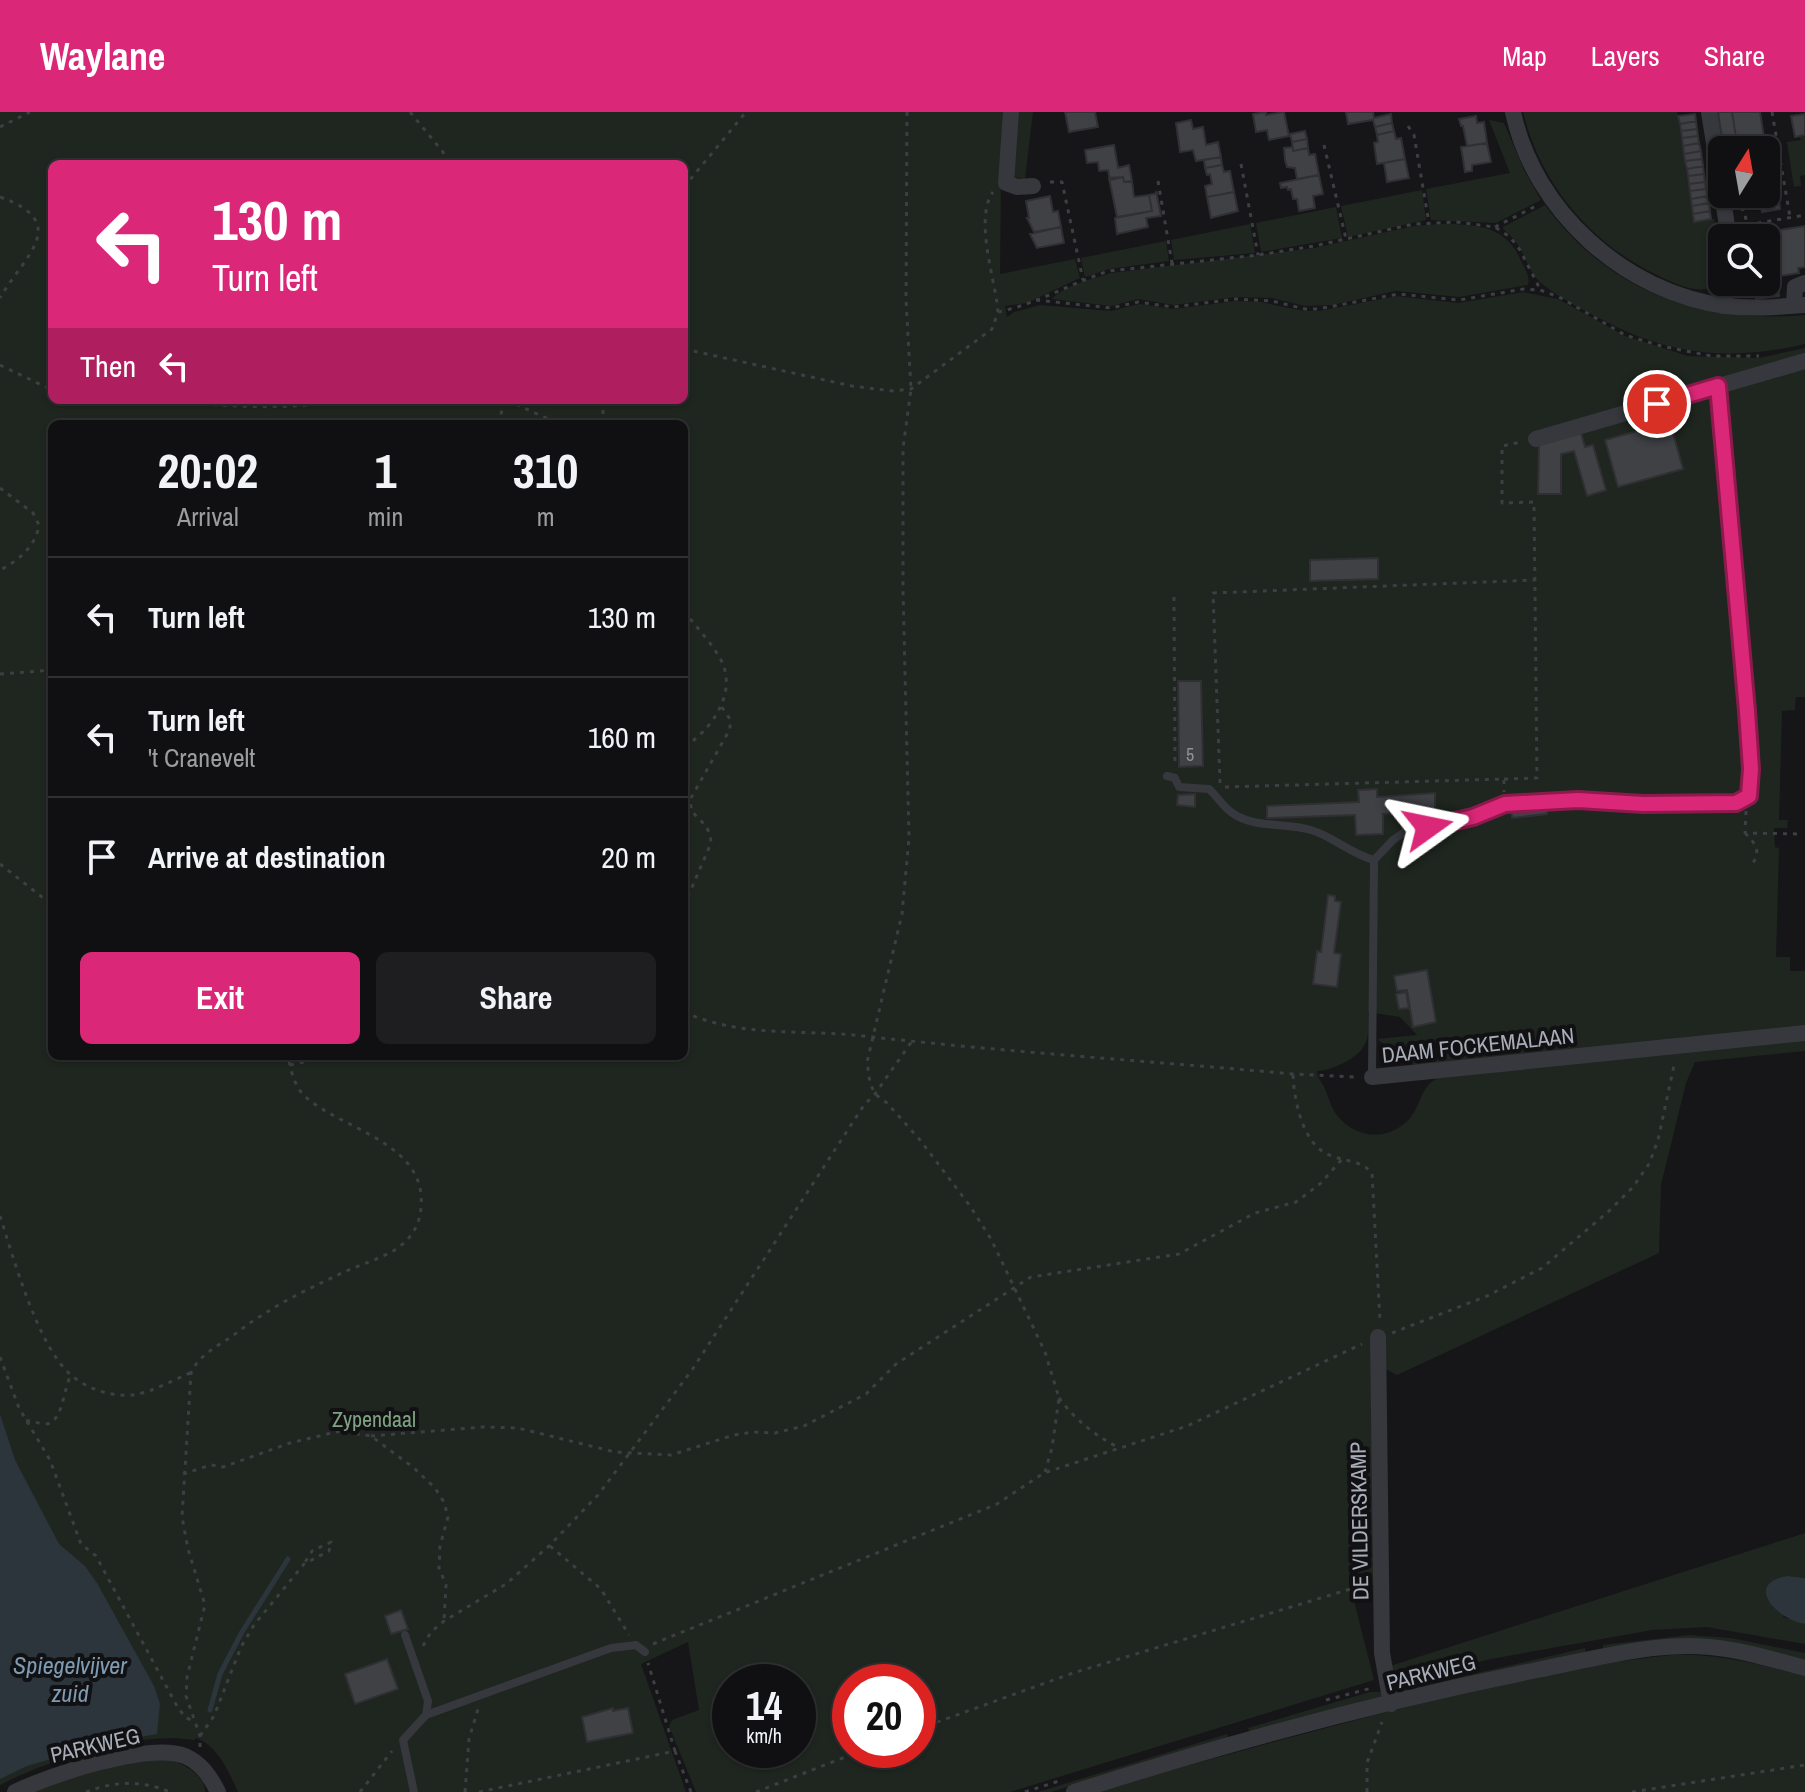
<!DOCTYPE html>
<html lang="en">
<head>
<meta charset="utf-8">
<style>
  body { margin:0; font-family:"Archivo Narrow",sans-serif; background:#1e1e20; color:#f1f3f6; height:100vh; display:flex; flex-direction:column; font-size:30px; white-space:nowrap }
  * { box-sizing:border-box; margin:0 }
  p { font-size:26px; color:#9c9d9f }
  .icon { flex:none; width:44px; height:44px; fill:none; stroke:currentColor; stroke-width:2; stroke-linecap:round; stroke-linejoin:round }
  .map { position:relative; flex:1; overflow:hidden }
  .drawer { position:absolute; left:48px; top:308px; width:640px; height:640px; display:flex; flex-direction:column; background:#101012; border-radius:12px; box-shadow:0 2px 6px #0004,0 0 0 2px #303032 }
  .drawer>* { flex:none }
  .hud { position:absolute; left:48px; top:48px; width:640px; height:244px; border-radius:12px; box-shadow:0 2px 6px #0004,0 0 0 2px #303032; background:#db2777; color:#fff; overflow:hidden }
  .needle { width:52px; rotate:11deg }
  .fabs { position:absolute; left:1708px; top:24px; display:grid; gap:16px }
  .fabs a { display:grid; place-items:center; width:72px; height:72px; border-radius:12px; background:#101012; box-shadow:0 2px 6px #0004,0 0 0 2px #303032; font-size:40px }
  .speed { position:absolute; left:712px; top:1552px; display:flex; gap:16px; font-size:40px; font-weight:700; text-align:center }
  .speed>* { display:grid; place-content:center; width:104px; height:104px; border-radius:50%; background:#101012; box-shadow:0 2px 6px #0004,0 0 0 2px #303032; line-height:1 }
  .speed small { font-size:20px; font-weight:400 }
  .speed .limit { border:12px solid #d22; background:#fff; color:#111 }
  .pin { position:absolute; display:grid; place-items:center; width:68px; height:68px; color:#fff; margin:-34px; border:4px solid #fff; border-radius:50%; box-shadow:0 2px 8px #0007 }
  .me { position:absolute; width:88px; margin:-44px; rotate:78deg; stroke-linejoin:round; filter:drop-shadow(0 0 6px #0008) }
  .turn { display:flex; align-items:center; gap:28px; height:168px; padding:0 32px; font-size:36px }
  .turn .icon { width:104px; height:104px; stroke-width:2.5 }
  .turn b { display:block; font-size:56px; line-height:68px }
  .then { display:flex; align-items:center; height:76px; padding:0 32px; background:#0003; gap:16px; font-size:30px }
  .eta { display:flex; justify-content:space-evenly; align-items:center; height:136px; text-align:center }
  .eta b { font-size:48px; font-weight:700; line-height:56px }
  .cta { display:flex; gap:16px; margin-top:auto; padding:16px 32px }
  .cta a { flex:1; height:92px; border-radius:12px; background:#db2777; color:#fff; font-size:32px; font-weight:700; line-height:92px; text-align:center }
  .cta a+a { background:#1e1e20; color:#f1f3f6 }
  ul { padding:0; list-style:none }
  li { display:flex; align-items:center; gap:24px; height:120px; padding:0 32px; border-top:2px solid #303032 }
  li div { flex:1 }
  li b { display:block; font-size:30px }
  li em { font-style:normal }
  header { display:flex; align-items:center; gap:48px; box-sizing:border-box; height:112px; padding:0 40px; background:#db2777; color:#fff }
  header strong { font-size:38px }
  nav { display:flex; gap:44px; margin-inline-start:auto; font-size:28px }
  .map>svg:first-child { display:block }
  .green { fill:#1e261f; fill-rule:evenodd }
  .water { fill:#2c353c }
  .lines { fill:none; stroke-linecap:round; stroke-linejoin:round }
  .stream { stroke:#2c353c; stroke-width:5 }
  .building { fill:#404145; stroke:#303034; stroke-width:2 }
  .path { stroke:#3d3f44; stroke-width:3; stroke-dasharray:4 6; stroke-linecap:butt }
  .lane { stroke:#37383d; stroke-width:8 }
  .street { stroke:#37383d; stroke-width:16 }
  .route-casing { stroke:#8e194d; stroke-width:20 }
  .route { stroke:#db2777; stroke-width:14 }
  .labels { text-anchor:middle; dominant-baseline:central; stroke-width:8; stroke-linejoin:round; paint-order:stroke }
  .number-label { font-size:18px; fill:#8e929b }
  .street-label { font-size:22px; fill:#a8adb8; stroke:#111113 }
  .park-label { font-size:22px; fill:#7fa381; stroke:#111113 }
  .water-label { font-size:24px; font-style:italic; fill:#7f9bb3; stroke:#111113 }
</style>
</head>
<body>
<header>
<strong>Waylane</strong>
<nav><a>Map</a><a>Layers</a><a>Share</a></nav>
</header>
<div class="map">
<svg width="1805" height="1680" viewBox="0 0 1805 1680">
  <rect width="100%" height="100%" fill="#161618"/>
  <path class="green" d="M0 0H1006L1001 64 1000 162 1075 147 1080 166 1027 191 1005 194 1007 205 1014 200 1040 193 1111 199 1139 192 1173 197 1236 189 1261 190 1304 199H1319L1397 184 1458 191 1523 180 1558 187 1625 224 1688 244 1759 246 1805 236V585H1796L1795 598 1782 599 1779 708H1788L1787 716H1774L1775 735 1779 736 1776 845H1790V859H1805V915L1415 953 1377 927 1417 923 1400 905 1368 900C1368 910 1370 923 1365 932 1359 946 1331 959 1317 959 1318 968 1321 968 1324 975 1328 983 1330 992 1334 999 1350 1024 1382 1031 1405 1011 1421 999 1419 974 1438 966L1805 927V939L1695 950 1686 971 1661 1073 1659 1141 1397 1263 1382 1255V1245L1370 1250 1375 1255 1374 1473 1351 1477 1374 1568 1010 1680H696L669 1614 672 1608 699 1598 688 1530 641 1552 686 1680H238C229 1660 218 1634 196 1626L194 1628C137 1619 51 1647 0 1673ZM52 52H684V288H52ZM52 312H684V944H52ZM730 1570H798V1638H730ZM850 1570H918V1638H850Z
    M1016 0H1033L1025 67 1013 65Z
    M1523 0H1677L1694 110 1714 107C1718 132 1724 152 1711 176 1693 181 1676 172 1659 164 1591 132 1541 73 1523 0Z
    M1489 8 1504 11 1524 58 1541 88 1496 111 1431 108 1426 77 1510 61Z
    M1805 24V63L1800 64 1801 74 1794 75 1787 30 1801 28 1800 25Z
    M1422 78 1426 108 1348 125 1341 94Z
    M1545 93C1609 180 1700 212 1805 203V232C1729 250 1667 243 1599 206 1579 196 1558 185 1541 171 1524 156 1526 134 1503 117V115Z
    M1336 95 1342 126 1261 140 1256 111Z
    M1250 112 1255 141 1174 148 1171 128Z
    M1440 112C1474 112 1507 113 1521 149 1525 157 1530 163 1528 173L1459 185 1396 179 1332 193 1305 194 1272 186 1236 185 1173 193 1138 187 1111 194 1052 187C1065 173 1092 167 1111 161L1314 136 1414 114Z
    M1166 129 1169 149 1109 157 1085 165 1081 146Z
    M1805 1421V1466L1788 1464 1783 1505 1805 1512V1532L1707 1515 1652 1518 1491 1547 1393 1571 1387 1555Z
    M1689 1523 1731 1526 1805 1541V1549L1751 1535 1603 1538V1533Z
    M1585 1536 1586 1541 1400 1582 1396 1580Z
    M1672 1543C1719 1541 1760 1553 1805 1564V1680H1094C1188 1653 1281 1628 1375 1603 1473 1578 1572 1553 1672 1543Z
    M1370 1580H1381L1382 1584 1379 1587 1250 1621 1248 1616Z
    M1227 1622 1228 1627 1051 1680H1038Z
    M142 1648C151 1648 160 1647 169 1648 183 1650 206 1665 205 1680H27L63 1666Z"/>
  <path class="water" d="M0 1302 15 1348 59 1432 85 1454 97 1471 154 1574 160 1592 157 1622 106 1631 27 1654 0 1667Z
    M1788 1464 1805 1466V1512C1776 1507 1743 1471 1788 1464Z"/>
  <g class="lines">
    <path class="stream" d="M210 1598 220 1562 242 1520 288 1447"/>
  </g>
  <path class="building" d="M1065 0H1095L1098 15 1069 20Z
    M1266 0V3L1284 0 1289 24 1269 28 1267 18 1256 20 1253 2Z
    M1346 0H1373L1374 6 1391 2 1392 11 1375 15 1373 8 1348 12Z
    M1718 0H1732L1738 38H1724Z
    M1732 0H1760L1766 38H1738Z
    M1695 2 1696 9 1680 12 1678 4Z
    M1805 2V23L1795 25 1791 4Z
    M1476 4 1477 11 1484 10 1487 31 1467 34 1463 14H1461L1459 7Z
    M1191 8 1193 17 1203 15 1206 33 1218 30 1221 45 1196 49 1193 38 1180 40 1176 11Z
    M1696 9 1697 17 1681 19 1680 12Z
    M1392 11 1394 19 1377 23 1375 15Z
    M1697 17 1698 24 1682 26 1681 19Z
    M1305 19 1307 27 1292 30 1290 22Z
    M1394 19 1396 27 1401 26 1405 47 1377 52 1374 31 1378 30 1377 23Z
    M1698 24 1699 31 1683 34 1682 26Z
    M1307 27 1308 36 1293 39 1292 30Z
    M1487 31 1491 50 1472 53V59L1465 60 1461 35Z
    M1699 31 1701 39 1684 42 1683 34Z
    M1114 33 1118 56 1129 53 1132 69 1124 70 1123 65 1110 68 1108 58 1099 59 1098 50 1087 51 1085 38Z
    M1293 35V39L1308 36 1309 43 1315 42 1319 63 1297 67 1295 56 1287 55 1285 48 1284 36Z
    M1701 39 1702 47 1685 49 1684 42Z
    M1766 41 1773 89 1779 88 1780 97 1762 100 1760 93 1747 95 1745 82H1766Z
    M1221 45 1222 53 1205 56 1204 48Z
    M1405 47 1409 66 1387 70 1384 51Z
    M1702 47 1703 54 1687 57 1685 49Z
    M1222 53 1224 60 1230 59 1234 80 1207 85 1205 74 1212 72 1210 62 1207 63 1205 56Z
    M1703 54 1704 62 1688 64 1687 57Z
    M1704 62 1705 70 1689 72 1688 64Z
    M1319 63 1323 82 1313 84 1315 96 1299 99 1297 87H1293L1291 77 1288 78 1287 75 1281 76 1280 71Z
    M1123 65 1124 70 1132 69 1134 85 1149 83 1152 99 1117 105 1109 66Z
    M1705 70 1706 77 1690 79 1689 72Z
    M1706 77 1708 84 1691 87 1690 79Z
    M1156 79 1161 104 1146 106 1148 115 1117 122 1115 106 1152 99 1149 83 1157 81Z
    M1234 80 1238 99 1211 106 1207 85Z
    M1730 82H1745L1747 95 1733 97Z
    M1050 84 1053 100 1058 99 1061 115 1034 120 1027 106H1029L1026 89Z
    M1708 84 1709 91 1692 94 1691 87Z
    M1709 91 1710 99 1693 102 1692 94Z
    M1710 99 1711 107 1694 110 1693 102Z
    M1805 114V155L1798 156 1799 161 1766 166V126H1748V123Z
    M1061 115 1064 131 1037 136 1030 122Z
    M1778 168 1779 184 1756 187 1754 170Z
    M1670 310 1683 357 1618 375 1605 328Z
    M1581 321 1585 335 1593 333 1606 378 1587 384 1574 339 1561 342V382H1538L1539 333Z
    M1378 446V467L1310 469V448Z
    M1178 569H1201L1203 654 1179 655Z
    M1377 677V685L1435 681V700L1383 702V722L1356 723 1355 703 1267 706V694L1359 690 1358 678Z
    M1195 682V695L1177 693 1178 683Z
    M1547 694V702L1512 706 1511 697Z
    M1328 783 1335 784V789L1341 790 1334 841 1341 842 1337 875 1313 872 1317 839 1321 840Z
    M1427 858 1436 910 1413 915 1407 878 1397 879 1394 864Z
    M1406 880 1409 896 1399 897 1396 882Z
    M401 1498 408 1517 391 1522 385 1504Z
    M387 1547 398 1577 355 1592 345 1562Z
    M613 1596V1599L628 1596 633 1621 587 1630 582 1605Z"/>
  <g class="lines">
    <path class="path" d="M410 0 443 40 447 52
      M907 0 906 188 911 277 903 336V478L909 726 902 802 867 950 870 971 875 982 887 991 920 1028 970 1094 991 1127 1045 1240 1059 1286 1052 1336 1045 1360
      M1772 0 1790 105
      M1408 14 1414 23 1429 111
      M0 15 30 0
      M1324 33 1346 127
      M1241 52 1258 143
      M1158 69 1172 151
      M1050 70H1062L1083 168
      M684 75 746 0
      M0 85C73 111 23 145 0 186
      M1741 98 1744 97 1747 113 1805 103
      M1495 115 1538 93
      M1036 188 1111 196 1138 190 1173 195 1236 187 1272 189 1305 197H1318L1398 182 1459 188 1524 177 1540 178 1559 185 1625 223 1661 234 1711 244H1759
      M998 200C1037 192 1071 171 1109 159L1258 143 1314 134 1414 112 1456 110 1495 115 1510 125 1520 138 1540 177
      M684 237 852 274 893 279 911 277 992 217 998 200 997 191C993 162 975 105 993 80
      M0 253 52 278
      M90 288H98
      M153 288C217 293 281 300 345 288
      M507 288 559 312
      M602 288 604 312
      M498 312 505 288
      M0 376 33 401 39 413C36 434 18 449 0 458
      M1174 485 1175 653
      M684 499C696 515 713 532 722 550 737 583 710 619 684 635
      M0 562 52 558
      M1504 667 1537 666 1534 390 1502 391V334L1521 330
      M1220 671 1213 481 1535 468
      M1225 675 1504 667V680
      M1746 699 1745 721 1800 722
      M1745 721C1755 731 1761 738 1753 751
      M0 752 52 793
      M684 794 711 731C710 713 701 711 691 698V686L730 617V607L721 594
      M684 900C741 926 802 917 863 924 1006 940 1150 949 1293 962L1356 965
      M290 953 331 944
      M1293 963C1294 987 1302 1030 1327 1042 1343 1050 1360 1047 1372 1061L1380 1209
      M0 1104C13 1145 36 1226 65 1257 81 1275 108 1285 132 1283 151 1281 173 1268 190 1261
      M1392 1221 1487 1184 1542 1156 1609 1099 1633 1075 1649 1052 1658 1028 1675 949
      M0 1245 19 1296 50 1348 81 1432 96 1444 178 1596 186 1606 192 1608
      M1059 1286C1076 1309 1095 1323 1119 1336
      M26 1309C33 1308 38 1312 45 1312 63 1312 63 1277 71 1263
      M371 1324 483 1315 518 1316 615 1340 671 1343 734 1323 753 1320 775 1321 804 1314 866 1282 896 1252 1031 1165 1179 1142 1255 1101 1296 1090 1321 1071 1343 1046
      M183 1362 211 1353 223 1355 290 1331 340 1319 371 1324 414 1356 435 1376 444 1390 448 1405 440 1434 439 1456 446 1473 444 1509
      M550 1434 601 1477 629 1523
      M653 1532 997 1392 1044 1361 1187 1314 1362 1232
      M423 1534 431 1520 444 1509 506 1472 550 1433 598 1383 692 1258 864 993 875 982 912 929
      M1326 1588 1372 1576
      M918 1617 1073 1561 1367 1472
      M200 1624 214 1604 241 1535 254 1513 304 1452 329 1439 331 1430 312 1439 304 1452
      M200 1635V1624L186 1584 187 1565 205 1493 188 1437 182 1405 191 1261C198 1244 216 1235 231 1225 241 1218 250 1210 261 1204 286 1187 315 1174 342 1161 359 1153 377 1148 393 1139 410 1129 420 1114 421 1095 427 1032 345 1018 308 987 295 977 291 960 288 944
      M675 1639 691 1680
      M86 1680C115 1669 141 1668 170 1680
      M360 1680 392 1639
      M465 1680 469 1627 478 1597
      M479 1680 675 1639 648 1551
      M756 1680 863 1638
      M1025 1680 1062 1668
      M1367 1680V1651L1382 1610
      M1632 1680 1805 1653"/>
    <path class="lane" d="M1167 664 1175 666 1179 675 1209 677C1217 684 1222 694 1231 700 1253 717 1285 710 1311 718 1334 725 1351 742 1374 748
      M1374 748 1393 728 1406 719 1473 705 1505 692 1578 688 1643 692 1736 691 1749 684 1751 657 1742 541 1718 274
      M1372 965 1374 748
      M405 1523 428 1589 426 1603 403 1628 414 1680
      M426 1603 611 1536 636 1533 645 1540"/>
    <path class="street" d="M1011 0 1006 71 1017 75 1033 74
      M1513 0C1534 99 1625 181 1726 194 1752 197 1778 195 1805 193
      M1709 0 1722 81
      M1722 82 1729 126
      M1794 193 1795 175 1805 171
      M1723 194 1728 170
      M1536 327 1805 249
      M1372 965 1805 921
      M1378 1225 1382 1541 1391 1592
      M15 1680C50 1663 148 1630 185 1644 201 1651 210 1664 218 1680
      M1074 1680C1224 1632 1382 1589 1537 1558 1593 1547 1653 1530 1710 1535 1742 1538 1774 1548 1805 1556"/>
  </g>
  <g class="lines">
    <defs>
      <path id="route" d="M1428 715 1473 705 1505 692 1578 688 1643 692 1736 691 1749 684 1751 657 1747 599 1718 274 1657 292"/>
    </defs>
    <use href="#route" class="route-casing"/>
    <use href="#route" class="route"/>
  </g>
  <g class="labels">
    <g class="number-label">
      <text x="1190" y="642">5</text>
    </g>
    <g class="street-label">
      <text transform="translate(1478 933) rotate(-6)">DAAM FOCKEMALAAN</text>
      <text transform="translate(1359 1409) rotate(-91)">DE VILDERSKAMP</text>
      <text transform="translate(1431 1560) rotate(-14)">PARKWEG</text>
      <text transform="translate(95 1633) rotate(-13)">PARKWEG</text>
    </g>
    <g class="park-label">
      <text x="374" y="1307">Zypendaal</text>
    </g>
    <g class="water-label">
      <text x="70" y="1553">Spiegelvijver<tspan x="70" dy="28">zuid</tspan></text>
    </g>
  </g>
</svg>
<div class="fabs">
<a><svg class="needle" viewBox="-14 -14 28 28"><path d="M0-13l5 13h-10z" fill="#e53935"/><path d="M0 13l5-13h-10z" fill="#9c9d9f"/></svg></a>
<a><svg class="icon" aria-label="search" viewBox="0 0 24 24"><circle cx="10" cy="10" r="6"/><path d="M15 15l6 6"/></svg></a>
</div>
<div class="speed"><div>14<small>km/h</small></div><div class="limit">20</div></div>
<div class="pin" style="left:1657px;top:292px;background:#d93025"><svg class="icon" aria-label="arrive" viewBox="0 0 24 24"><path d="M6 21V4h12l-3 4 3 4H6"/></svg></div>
<svg class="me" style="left:1428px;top:715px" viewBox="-20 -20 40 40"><path d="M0-17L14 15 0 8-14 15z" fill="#db2777" stroke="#fff" stroke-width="4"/></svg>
<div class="hud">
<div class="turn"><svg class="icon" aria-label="left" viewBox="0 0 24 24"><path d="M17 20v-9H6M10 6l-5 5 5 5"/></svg><div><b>130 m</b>Turn left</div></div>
<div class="then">Then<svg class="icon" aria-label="left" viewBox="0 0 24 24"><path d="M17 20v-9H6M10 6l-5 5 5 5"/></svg></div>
</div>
<section class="drawer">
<div class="eta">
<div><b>20:02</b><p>Arrival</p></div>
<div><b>1</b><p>min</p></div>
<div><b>310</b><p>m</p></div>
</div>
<ul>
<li><svg class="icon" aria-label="left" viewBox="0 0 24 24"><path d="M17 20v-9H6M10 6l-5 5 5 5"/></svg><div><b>Turn left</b></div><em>130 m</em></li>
<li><svg class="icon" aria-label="left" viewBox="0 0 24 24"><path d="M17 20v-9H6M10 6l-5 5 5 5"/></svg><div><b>Turn left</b><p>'t Cranevelt</p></div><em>160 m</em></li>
<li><svg class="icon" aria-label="arrive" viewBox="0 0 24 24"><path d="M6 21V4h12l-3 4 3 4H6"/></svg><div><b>Arrive at destination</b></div><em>20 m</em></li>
</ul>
<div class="cta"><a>Exit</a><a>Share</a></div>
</section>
</div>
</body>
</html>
